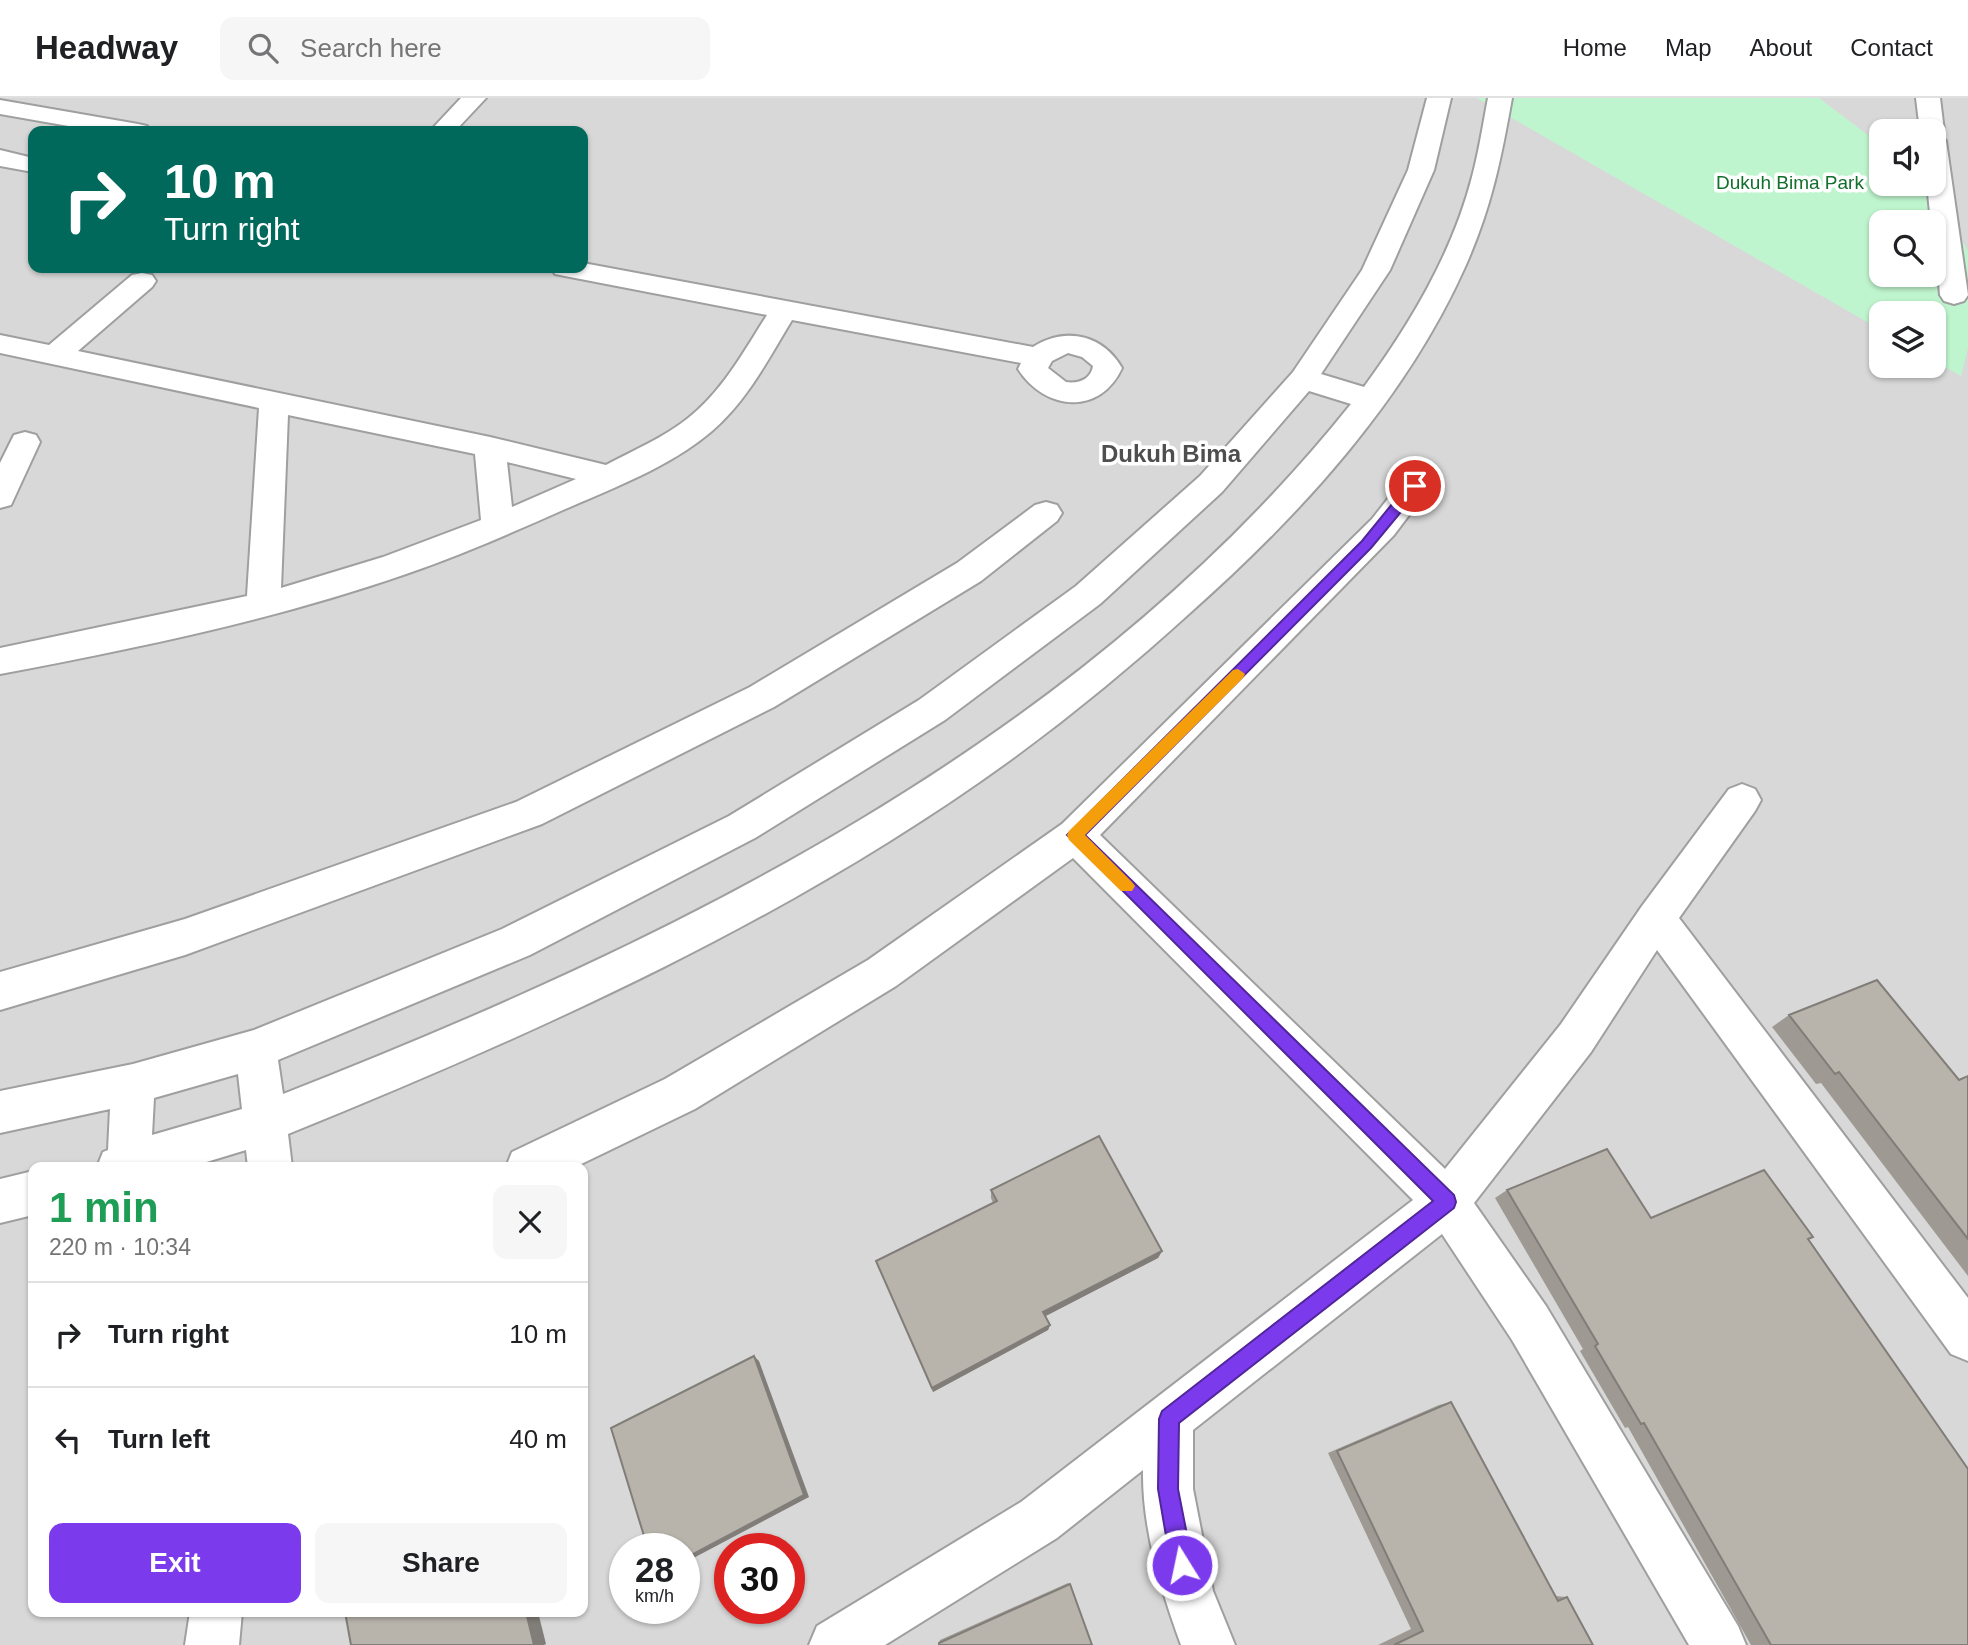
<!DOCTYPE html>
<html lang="en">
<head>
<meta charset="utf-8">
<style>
  body { margin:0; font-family:Arial,sans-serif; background:#f6f6f6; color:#202124; height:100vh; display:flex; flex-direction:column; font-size:26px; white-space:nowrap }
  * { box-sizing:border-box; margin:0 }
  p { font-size:23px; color:#757577 }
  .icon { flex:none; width:38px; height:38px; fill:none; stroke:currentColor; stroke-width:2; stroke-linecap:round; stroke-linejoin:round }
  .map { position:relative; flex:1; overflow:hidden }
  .side { position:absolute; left:28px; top:1064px; width:560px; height:455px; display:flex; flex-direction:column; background:#fff; border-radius:14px; box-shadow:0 2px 5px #0004 }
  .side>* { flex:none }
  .top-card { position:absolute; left:28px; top:28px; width:560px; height:147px; border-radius:14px; box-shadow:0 2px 5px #0004; background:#00695c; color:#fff; overflow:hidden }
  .controls { position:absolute; left:1869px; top:21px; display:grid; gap:14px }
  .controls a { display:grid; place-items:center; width:77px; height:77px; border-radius:14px; background:#fff; box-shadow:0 2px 5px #0004; font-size:35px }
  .speed { position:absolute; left:609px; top:1435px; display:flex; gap:14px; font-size:35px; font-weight:700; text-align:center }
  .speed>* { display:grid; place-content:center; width:91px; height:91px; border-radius:50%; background:#fff; box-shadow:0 2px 5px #0004; line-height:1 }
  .speed small { font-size:18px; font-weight:400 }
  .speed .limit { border:10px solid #d22; background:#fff; color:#111 }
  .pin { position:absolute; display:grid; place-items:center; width:60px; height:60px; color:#fff; margin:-30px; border:4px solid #fff; border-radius:50%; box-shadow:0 2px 7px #0007 }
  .me { position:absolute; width:77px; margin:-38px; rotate:350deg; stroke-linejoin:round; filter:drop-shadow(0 0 5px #0008) }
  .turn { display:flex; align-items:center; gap:24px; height:147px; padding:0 21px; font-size:32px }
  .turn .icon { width:91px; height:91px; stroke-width:2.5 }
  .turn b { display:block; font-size:49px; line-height:60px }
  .round { display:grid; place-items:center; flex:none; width:74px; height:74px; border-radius:14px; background:#f6f6f6 }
  .head { display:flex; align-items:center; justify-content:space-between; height:119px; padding:0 21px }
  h1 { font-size:42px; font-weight:700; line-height:52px; color:#1e9e55 }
  .action { display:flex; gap:14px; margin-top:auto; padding:14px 21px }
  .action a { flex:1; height:80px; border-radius:14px; background:#7c3aed; color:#fff; font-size:28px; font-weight:700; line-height:80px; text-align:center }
  .action a+a { background:#f6f6f6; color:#202124 }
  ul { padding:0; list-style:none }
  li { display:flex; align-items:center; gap:21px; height:105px; padding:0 21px; border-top:2px solid #e0e0e0 }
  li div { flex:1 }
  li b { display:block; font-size:26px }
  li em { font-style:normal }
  header { display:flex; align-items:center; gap:42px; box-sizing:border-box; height:98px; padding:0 35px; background:#fff; border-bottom:2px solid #e0e0e0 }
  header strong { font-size:33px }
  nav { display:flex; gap:38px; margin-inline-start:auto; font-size:24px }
  .search { width:490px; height:63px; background:#f6f6f6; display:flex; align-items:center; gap:18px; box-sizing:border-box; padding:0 24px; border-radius:14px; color:#757577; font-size:26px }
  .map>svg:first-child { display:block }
  .residential { fill:#d9d8d8; fill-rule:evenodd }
  .park { fill:#bff5ce; fill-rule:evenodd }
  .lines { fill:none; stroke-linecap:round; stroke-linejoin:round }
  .street-casing { stroke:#9f9f9f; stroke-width:4 }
  .street { fill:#fff; fill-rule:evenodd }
  .wall { fill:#9e9a93 }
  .shaded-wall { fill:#817d78 }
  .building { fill:#b8b3ab; stroke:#817d78; stroke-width:2 }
  .route { fill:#7c3aed; stroke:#51269a; stroke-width:2 }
  .slow { fill:#f59e0b }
  .labels { text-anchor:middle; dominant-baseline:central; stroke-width:7; stroke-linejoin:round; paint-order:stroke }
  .far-park-label { font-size:19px; fill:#12702d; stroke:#fff }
  .far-district-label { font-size:24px; font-weight:bold; fill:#4e4e4e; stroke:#fff }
</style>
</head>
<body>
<header>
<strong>Headway</strong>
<div class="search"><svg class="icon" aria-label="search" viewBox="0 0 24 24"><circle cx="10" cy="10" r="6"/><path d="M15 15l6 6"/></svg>Search here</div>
<nav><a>Home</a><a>Map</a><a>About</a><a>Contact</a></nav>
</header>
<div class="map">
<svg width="1968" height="1547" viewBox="0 0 1968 1547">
  <rect width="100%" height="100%" fill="#eceae1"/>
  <path class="residential" d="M0 0H1968V1547H0ZM33 33H583V170H33ZM1881 33H1934V86H1881ZM1881 124H1934V177H1881ZM1881 215H1934V268H1881ZM33 1069H583V1514H33ZM625 1451H684V1510H625ZM730 1451H789V1510H730Z"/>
  <path class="park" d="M1477 0H1819L1881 47V86H1930L1968 153V250L1961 278 1934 263V215H1881V232ZM1881 124H1934V177H1881Z"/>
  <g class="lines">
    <defs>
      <path id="street" d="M461 0H486L455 33H430Z
        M1427 0H1451L1434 72 1390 172 1321 276 1364 289C1410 226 1452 156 1472 79 1479 53 1483 26 1488 0H1512C1501 62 1491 111 1465 169 1405 303 1300 417 1191 514 1135 565 1077 613 1016 658 794 820 541 933 288 1036L292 1069H248L246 1052 190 1069H97L103 1054 108 1052 110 1011 0 1035V993L133 966 254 932 502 831 729 718 919 602 1076 488 1200 378 1293 274 1362 172 1408 72ZM1309 293 1351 306C1082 643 677 842 283 996L278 962 530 857 755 740 945 622 1100 506 1222 394ZM238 976 242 1011 152 1037 154 1000Z
        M1916 0H1940L1944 33 1941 37 1946 43 1968 197 1964 203 1954 206 1944 203 1940 197 1934 124H1931L1927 86H1934V33H1920Z
        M0 2 138 26 147 28 150 33H97L0 16Z
        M0 52 33 60V74L0 68Z
        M583 165 1033 249C1066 228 1103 237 1122 270 1100 318 1045 313 1018 271L1021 265 792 222C769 260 747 303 712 333 670 369 613 390 563 412 511 435 459 458 406 476 274 522 137 550 0 576V550L247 498 259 310 0 255V237L49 247 132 177 142 175 152 177 156 183 152 189 78 253 490 339 606 367C634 352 663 340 687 321 722 294 744 253 767 217L565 178 555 176 551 170H583ZM1068 255 1082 259 1093 268C1091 281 1079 286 1066 284L1048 270 1052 263ZM288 317 475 356 481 422 383 459 281 490ZM507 364 576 381 512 409Z
        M25 334 36 337 40 344 11 407 0 410V365L14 337Z
        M1415 377 1426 380 1431 388 1394 437 1100 737 1445 1071 1561 926 1642 808 1729 691 1742 686 1755 691 1761 702 1755 713 1679 820 1968 1200V1263L1951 1256 1657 852 1591 954 1474 1105 1546 1208 1738 1528 1746 1547H1689L1512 1242 1442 1136 1193 1332V1391L1213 1493 1235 1547H1181C1161 1492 1142 1431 1143 1372L1057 1440 885 1547H809L817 1528 1021 1404 1413 1102 1073 760 896 888 695 1011 575 1069H506L512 1054 665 981 868 862 1062 726 1372 421 1404 380Z
        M1046 404 1057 407 1062 415 1057 423 981 483 774 609 542 726 185 857 0 912V874L185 821 516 704 750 589 957 465 1035 407Z
        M33 1073V1117L0 1125V1081Z
        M190 1514H242L239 1547H185Z"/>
    </defs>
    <use href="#street" class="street-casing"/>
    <use href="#street" class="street"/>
  </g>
  <path class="wall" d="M1789 917 1959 982 1968 978V1178L1821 985 1816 986 1772 929Z
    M991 1092 1162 1153 1158 1160 1045 1218 1050 1227 1048 1232 933 1294 879 1170 993 1105 991 1100Z
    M1507 1092 1651 1120 1808 1141 1968 1547H1751L1628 1329 1625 1330 1580 1253 1583 1251 1495 1100Z
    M1451 1304 1555 1498 1567 1499 1593 1547H1378L1411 1531 1328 1355 1439 1307Z
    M1068 1485 1070 1486 939 1545 940 1542Z"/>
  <path class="shaded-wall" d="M1162 1153 1158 1160 1042 1220 1043 1214Z
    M1050 1227 1048 1232 933 1294 932 1290Z
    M754 1258 759 1263 809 1399 684 1465V1461Z
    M526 1514H538L546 1546 544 1547H534Z"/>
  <path class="building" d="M1877 882 1959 982 1968 978V1141L1839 974 1835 976 1789 917Z
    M1099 1038 1162 1153 1043 1214 1050 1227 932 1290 876 1163 997 1103 991 1092Z
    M1607 1051 1651 1120 1764 1072 1813 1139 1808 1141 1968 1371V1547H1771L1644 1325 1641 1326 1595 1248 1598 1246 1507 1092Z
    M754 1258 804 1397 684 1461V1451H648L611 1330Z
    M1451 1304 1558 1503 1567 1499 1593 1547H1394L1423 1533 1337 1353Z
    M1070 1486 1092 1547H939V1545Z
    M345 1514H526L534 1547H351Z"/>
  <path class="route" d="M1415 383 1422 388 1420 391 1371 450 1085 737 1454 1097 1456 1104 1454 1110 1179 1325 1178 1391 1193 1467 1189 1475 1182 1478 1174 1475 1171 1467 1158 1391 1159 1321 1162 1313 1433 1103 1067 737 1362 443 1410 384Z"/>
  <path class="slow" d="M1238 571 1245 576 1243 580 1085 737 1132 784 1135 788 1132 793H1121L1069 742 1067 737 1069 733 1233 572Z"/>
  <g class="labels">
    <g class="far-park-label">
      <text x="1790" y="84">Dukuh Bima Park</text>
    </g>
    <g class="far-district-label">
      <text x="1171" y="355">Dukuh Bima</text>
    </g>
  </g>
</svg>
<div class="controls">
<a><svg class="icon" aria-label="sound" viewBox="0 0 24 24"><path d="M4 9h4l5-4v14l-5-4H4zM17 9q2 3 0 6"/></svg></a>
<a><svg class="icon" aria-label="search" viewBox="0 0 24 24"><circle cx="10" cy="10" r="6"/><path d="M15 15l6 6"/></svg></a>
<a><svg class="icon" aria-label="layers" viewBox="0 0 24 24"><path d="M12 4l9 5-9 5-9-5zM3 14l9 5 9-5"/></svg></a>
</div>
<div class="speed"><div>28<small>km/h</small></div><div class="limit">30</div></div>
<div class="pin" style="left:1415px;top:388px;background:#d93025"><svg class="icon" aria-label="arrive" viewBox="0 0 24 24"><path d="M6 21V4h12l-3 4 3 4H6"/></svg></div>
<svg class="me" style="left:1182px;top:1467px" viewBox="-20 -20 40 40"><circle r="17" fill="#7c3aed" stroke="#fff" stroke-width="3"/><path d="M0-11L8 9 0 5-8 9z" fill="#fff"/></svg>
<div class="top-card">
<div class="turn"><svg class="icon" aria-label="right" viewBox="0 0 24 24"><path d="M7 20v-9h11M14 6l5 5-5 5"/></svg><div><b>10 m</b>Turn right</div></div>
</div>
<section class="side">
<div class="head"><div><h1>1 min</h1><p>220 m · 10:34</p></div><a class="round"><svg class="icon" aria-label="close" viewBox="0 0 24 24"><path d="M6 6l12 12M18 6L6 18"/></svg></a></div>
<ul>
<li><svg class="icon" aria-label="right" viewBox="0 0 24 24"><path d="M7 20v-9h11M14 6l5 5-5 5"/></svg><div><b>Turn right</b></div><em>10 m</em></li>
<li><svg class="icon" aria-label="left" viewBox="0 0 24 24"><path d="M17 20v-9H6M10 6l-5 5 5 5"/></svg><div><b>Turn left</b></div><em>40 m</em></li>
</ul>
<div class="action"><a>Exit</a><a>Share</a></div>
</section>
</div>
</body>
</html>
